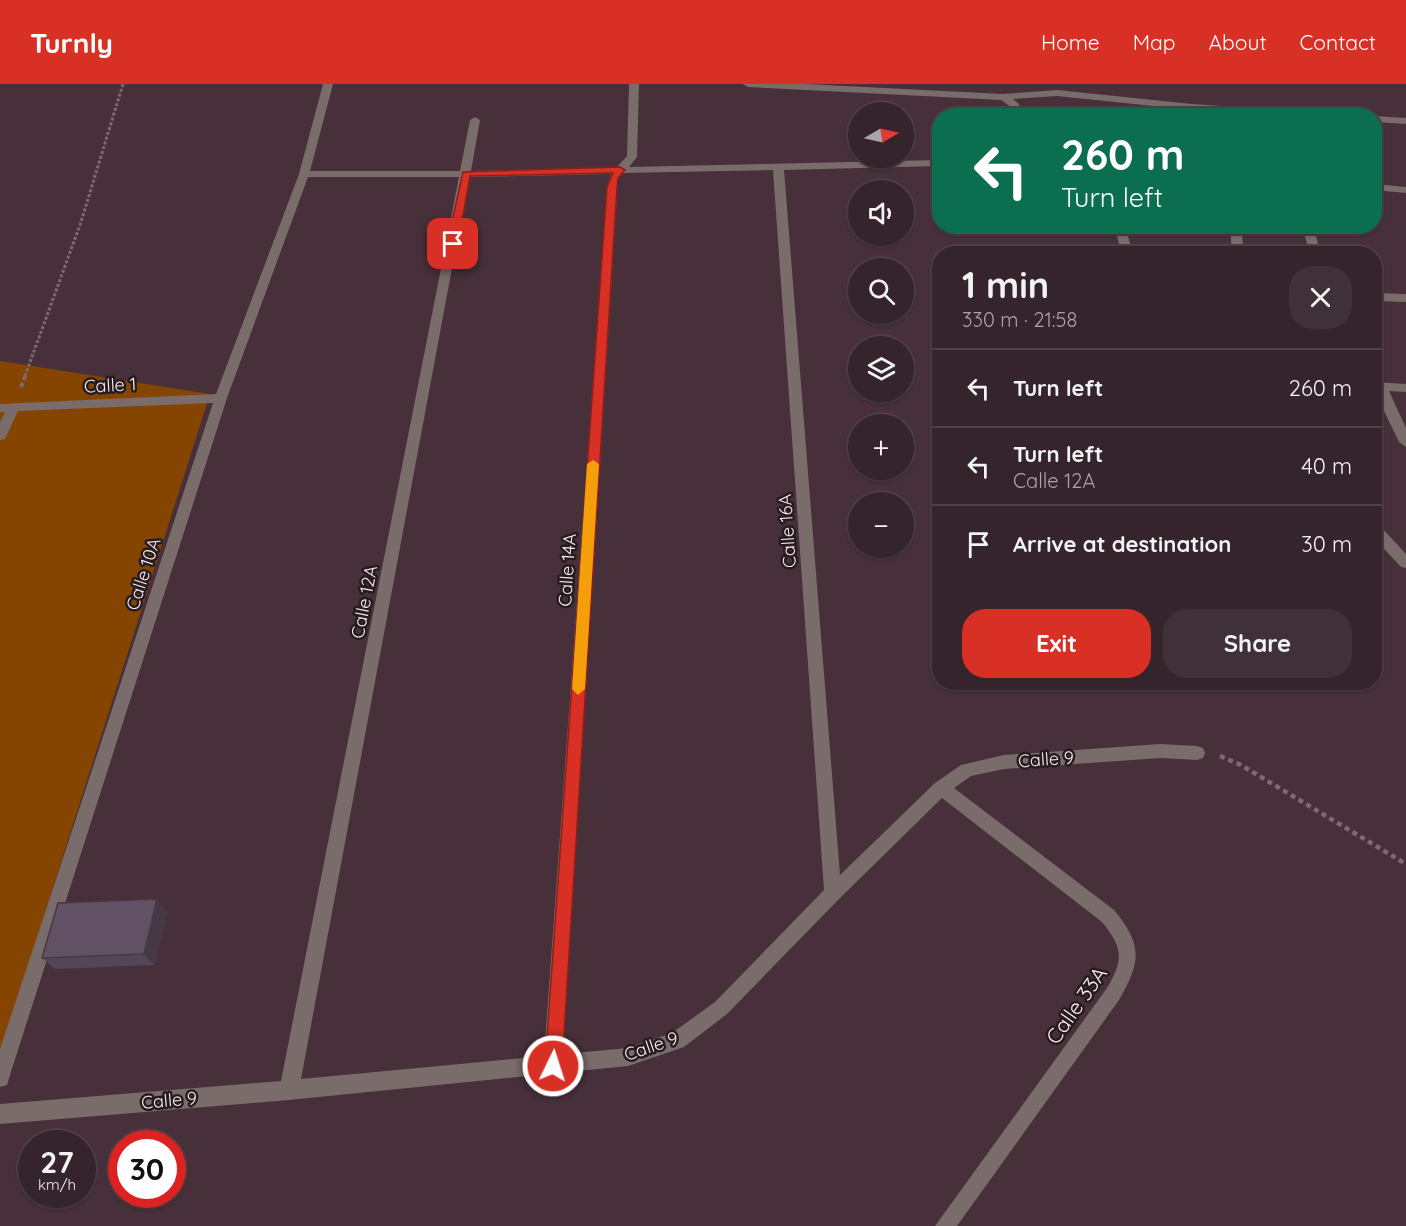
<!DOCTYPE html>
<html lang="en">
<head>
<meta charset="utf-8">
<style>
  body { margin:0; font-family:Quicksand,sans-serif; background:#403037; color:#f1f3f6; height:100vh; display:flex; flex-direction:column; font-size:22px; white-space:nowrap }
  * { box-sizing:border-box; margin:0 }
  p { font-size:20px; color:#aaa4a9 }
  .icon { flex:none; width:33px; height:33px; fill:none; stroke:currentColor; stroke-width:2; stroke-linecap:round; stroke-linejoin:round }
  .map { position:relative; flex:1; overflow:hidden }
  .sheet { position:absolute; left:932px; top:162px; width:450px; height:444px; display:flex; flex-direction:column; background:#35242b; border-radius:24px; box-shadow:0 2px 4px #0004,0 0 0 2px #4f4147 }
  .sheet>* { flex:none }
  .banner { position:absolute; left:932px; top:24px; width:450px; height:126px; border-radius:24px; box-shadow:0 2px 4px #0004,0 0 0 2px #4f4147; background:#0b6e4f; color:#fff; overflow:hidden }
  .needle { width:39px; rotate:81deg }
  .buttons { position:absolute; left:848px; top:18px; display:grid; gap:12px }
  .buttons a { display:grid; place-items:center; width:66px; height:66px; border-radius:50%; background:#35242b; box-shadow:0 2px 4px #0004,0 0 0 2px #4f4147; font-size:30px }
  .speed { position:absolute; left:18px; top:1046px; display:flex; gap:12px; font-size:30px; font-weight:700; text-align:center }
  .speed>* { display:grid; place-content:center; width:78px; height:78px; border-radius:50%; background:#35242b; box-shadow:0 2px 4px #0004,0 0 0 2px #4f4147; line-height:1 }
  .speed small { font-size:15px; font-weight:400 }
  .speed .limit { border:9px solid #d22; background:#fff; color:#111 }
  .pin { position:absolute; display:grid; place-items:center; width:51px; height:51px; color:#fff; margin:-26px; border-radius:12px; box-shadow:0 3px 9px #0006 }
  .me { position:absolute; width:66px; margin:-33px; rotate:4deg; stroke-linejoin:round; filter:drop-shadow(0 0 4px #0008) }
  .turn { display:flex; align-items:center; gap:21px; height:126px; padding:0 30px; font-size:27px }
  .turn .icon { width:78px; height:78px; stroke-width:2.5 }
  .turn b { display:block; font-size:42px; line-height:51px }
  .round { display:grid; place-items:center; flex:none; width:63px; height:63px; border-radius:24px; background:#403037 }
  .headline { display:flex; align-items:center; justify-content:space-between; height:102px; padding:0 30px }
  h1 { font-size:36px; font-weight:800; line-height:45px }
  .primary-button { display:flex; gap:12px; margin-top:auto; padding:12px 30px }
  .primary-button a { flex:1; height:69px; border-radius:24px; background:#d93025; color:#fff; font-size:24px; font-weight:800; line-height:69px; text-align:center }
  .primary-button a+a { background:#403037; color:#f1f3f6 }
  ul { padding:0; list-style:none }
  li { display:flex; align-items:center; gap:18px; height:78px; padding:0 30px; border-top:2px solid #4f4147 }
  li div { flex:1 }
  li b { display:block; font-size:22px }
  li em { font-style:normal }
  header { display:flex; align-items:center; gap:36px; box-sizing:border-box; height:84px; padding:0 30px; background:#d93025; color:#fff }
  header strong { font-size:28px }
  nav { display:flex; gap:33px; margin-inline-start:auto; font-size:21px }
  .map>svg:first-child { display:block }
  .green { fill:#854500 }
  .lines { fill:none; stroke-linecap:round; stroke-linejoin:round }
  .path-far2 { stroke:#7e6971; stroke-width:3; stroke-dasharray:3 2; stroke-linecap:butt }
  .path-far1 { stroke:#7e6971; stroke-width:4; stroke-dasharray:4.5 3; stroke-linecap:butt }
  .path { stroke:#7e6971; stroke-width:4.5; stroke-dasharray:5 4; stroke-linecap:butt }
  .minor { fill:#796c6b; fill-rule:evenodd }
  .wall { fill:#544656 }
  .shaded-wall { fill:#453946 }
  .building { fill:#625164; stroke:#453946; stroke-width:1.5 }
  .route { fill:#d93025; stroke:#8d1f18; stroke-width:1.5 }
  .slow { fill:#f59e0b }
  .labels { text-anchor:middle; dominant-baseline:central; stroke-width:5; stroke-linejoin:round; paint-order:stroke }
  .street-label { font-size:18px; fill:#fcecf2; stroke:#261b1f }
  .near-street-label { font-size:21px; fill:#fcecf2; stroke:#261b1f }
</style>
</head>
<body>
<header>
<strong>Turnly</strong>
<nav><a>Home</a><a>Map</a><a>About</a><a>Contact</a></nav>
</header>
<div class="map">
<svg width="1406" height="1142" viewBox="0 0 1406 1142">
  <rect width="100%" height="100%" fill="#473039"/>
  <path class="green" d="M0 277 210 310 0 970Z"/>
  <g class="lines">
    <path class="path-far2" d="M25 292 81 138 123 0"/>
    <path class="path-far1" d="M21 303 26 290"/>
    <path class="path" d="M1220 672 1241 681 1406 780"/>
    <path class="minor" d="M323 0H333L310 87H460L470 36 475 33 480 36 471 87 617 83 627 72 629 0H639L637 73 629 83 939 76V82L784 86 840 791 935 699 961 681 1004 671 1160 660 1197 662 1203 664 1205 669 1203 674 1197 676 1160 674 1004 685 971 692 954 704 1114 826C1143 861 1141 878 1119 916L957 1142H935L1107 904C1124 875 1123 864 1102 838L942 714 839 815 727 930 684 963 628 982 289 1016 0 1040V1020L281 997 459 93H308L227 314 9 994 7 1001 0 1003V965L213 319 18 327 5 355 0 356V338L5 328H0V320L216 310 299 90ZM773 86 824 806 715 918 672 949 628 964 563 970 618 95 623 89ZM611 90 607 103 544 972 301 995 469 93Z
      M743 0H805L1003 10 1057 6 1192 20 1326 29 1331 32H1274L1192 26 1057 12 1013 15 1018 19 1026 32H1016L1011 23 1001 16 748 3Z
      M1374 32 1406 34V40L1374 38Z
      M1374 100 1406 103V109L1374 106Z
      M1114 142H1125L1133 170H1122Z
      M1230 142H1241L1244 170H1232Z
      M1302 142H1313L1321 170H1310Z
      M1374 209 1406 210V218L1374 217Z
      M1374 298 1406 300V308L1389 307 1406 344V363L1399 358 1374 306Z
      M1374 440 1379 441 1406 470V484L1401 483 1374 454Z"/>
  </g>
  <path class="wall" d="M167 828 154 881 55 885 42 874Z"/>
  <path class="shaded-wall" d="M157 815 167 828 154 881 144 870Z"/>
  <path class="building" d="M157 815 144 870 42 874 58 819Z"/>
  <path class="route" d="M620 83 625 86 618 94 617 103 562 982 559 988 553 991 547 988 545 982 607 103 613 89 470 92 458 160 453 163 447 160 463 88Z"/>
  <path class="slow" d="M593 376 599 380 585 605 578 611 572 605 587 380Z"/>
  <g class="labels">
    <g class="street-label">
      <text transform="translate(110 301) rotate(-3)">Calle 1</text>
      <text transform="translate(787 447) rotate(-94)">Calle 16A</text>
      <text transform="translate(567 486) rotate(-86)">Calle 14A</text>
      <text transform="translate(143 490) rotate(-72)">Calle 10A</text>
      <text transform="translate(364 518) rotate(-79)">Calle 12A</text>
      <text transform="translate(1046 675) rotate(-4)">Calle 9</text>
      <text transform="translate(651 962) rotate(-19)">Calle 9</text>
      <text transform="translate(169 1016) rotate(-5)">Calle 9</text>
    </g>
    <g class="near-street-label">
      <text transform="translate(1076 921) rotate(-55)">Calle 33A</text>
    </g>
  </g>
</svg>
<div class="buttons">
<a><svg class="needle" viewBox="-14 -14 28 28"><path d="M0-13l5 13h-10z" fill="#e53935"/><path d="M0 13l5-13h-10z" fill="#aaa4a9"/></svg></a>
<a><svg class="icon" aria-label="sound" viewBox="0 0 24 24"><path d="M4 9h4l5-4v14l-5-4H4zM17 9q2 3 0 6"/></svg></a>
<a><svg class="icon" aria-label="search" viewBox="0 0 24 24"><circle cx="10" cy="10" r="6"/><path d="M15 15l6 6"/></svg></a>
<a><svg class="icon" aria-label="layers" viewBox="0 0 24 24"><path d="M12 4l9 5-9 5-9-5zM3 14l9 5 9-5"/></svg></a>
<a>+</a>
<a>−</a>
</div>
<div class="speed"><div>27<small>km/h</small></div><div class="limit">30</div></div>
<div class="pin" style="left:453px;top:160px;background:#d93025"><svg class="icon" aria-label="arrive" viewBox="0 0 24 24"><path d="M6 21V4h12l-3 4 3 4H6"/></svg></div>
<svg class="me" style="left:553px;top:982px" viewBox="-20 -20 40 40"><circle r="17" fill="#d93025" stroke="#fff" stroke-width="3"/><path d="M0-11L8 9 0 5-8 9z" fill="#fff"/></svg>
<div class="banner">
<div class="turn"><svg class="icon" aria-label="left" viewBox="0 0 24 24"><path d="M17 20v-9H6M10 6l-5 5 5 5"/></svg><div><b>260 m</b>Turn left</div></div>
</div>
<section class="sheet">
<div class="headline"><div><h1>1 min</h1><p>330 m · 21:58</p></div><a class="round"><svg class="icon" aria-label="close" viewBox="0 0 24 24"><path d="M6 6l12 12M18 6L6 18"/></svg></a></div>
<ul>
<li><svg class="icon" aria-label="left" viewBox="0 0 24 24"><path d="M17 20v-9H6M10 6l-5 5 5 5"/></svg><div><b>Turn left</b></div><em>260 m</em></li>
<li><svg class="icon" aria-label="left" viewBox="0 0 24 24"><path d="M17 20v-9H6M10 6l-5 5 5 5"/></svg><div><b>Turn left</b><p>Calle 12A</p></div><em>40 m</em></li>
<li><svg class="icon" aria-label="arrive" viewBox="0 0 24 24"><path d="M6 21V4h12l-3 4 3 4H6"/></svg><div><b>Arrive at destination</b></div><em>30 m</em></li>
</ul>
<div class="primary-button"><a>Exit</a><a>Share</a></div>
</section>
</div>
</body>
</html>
